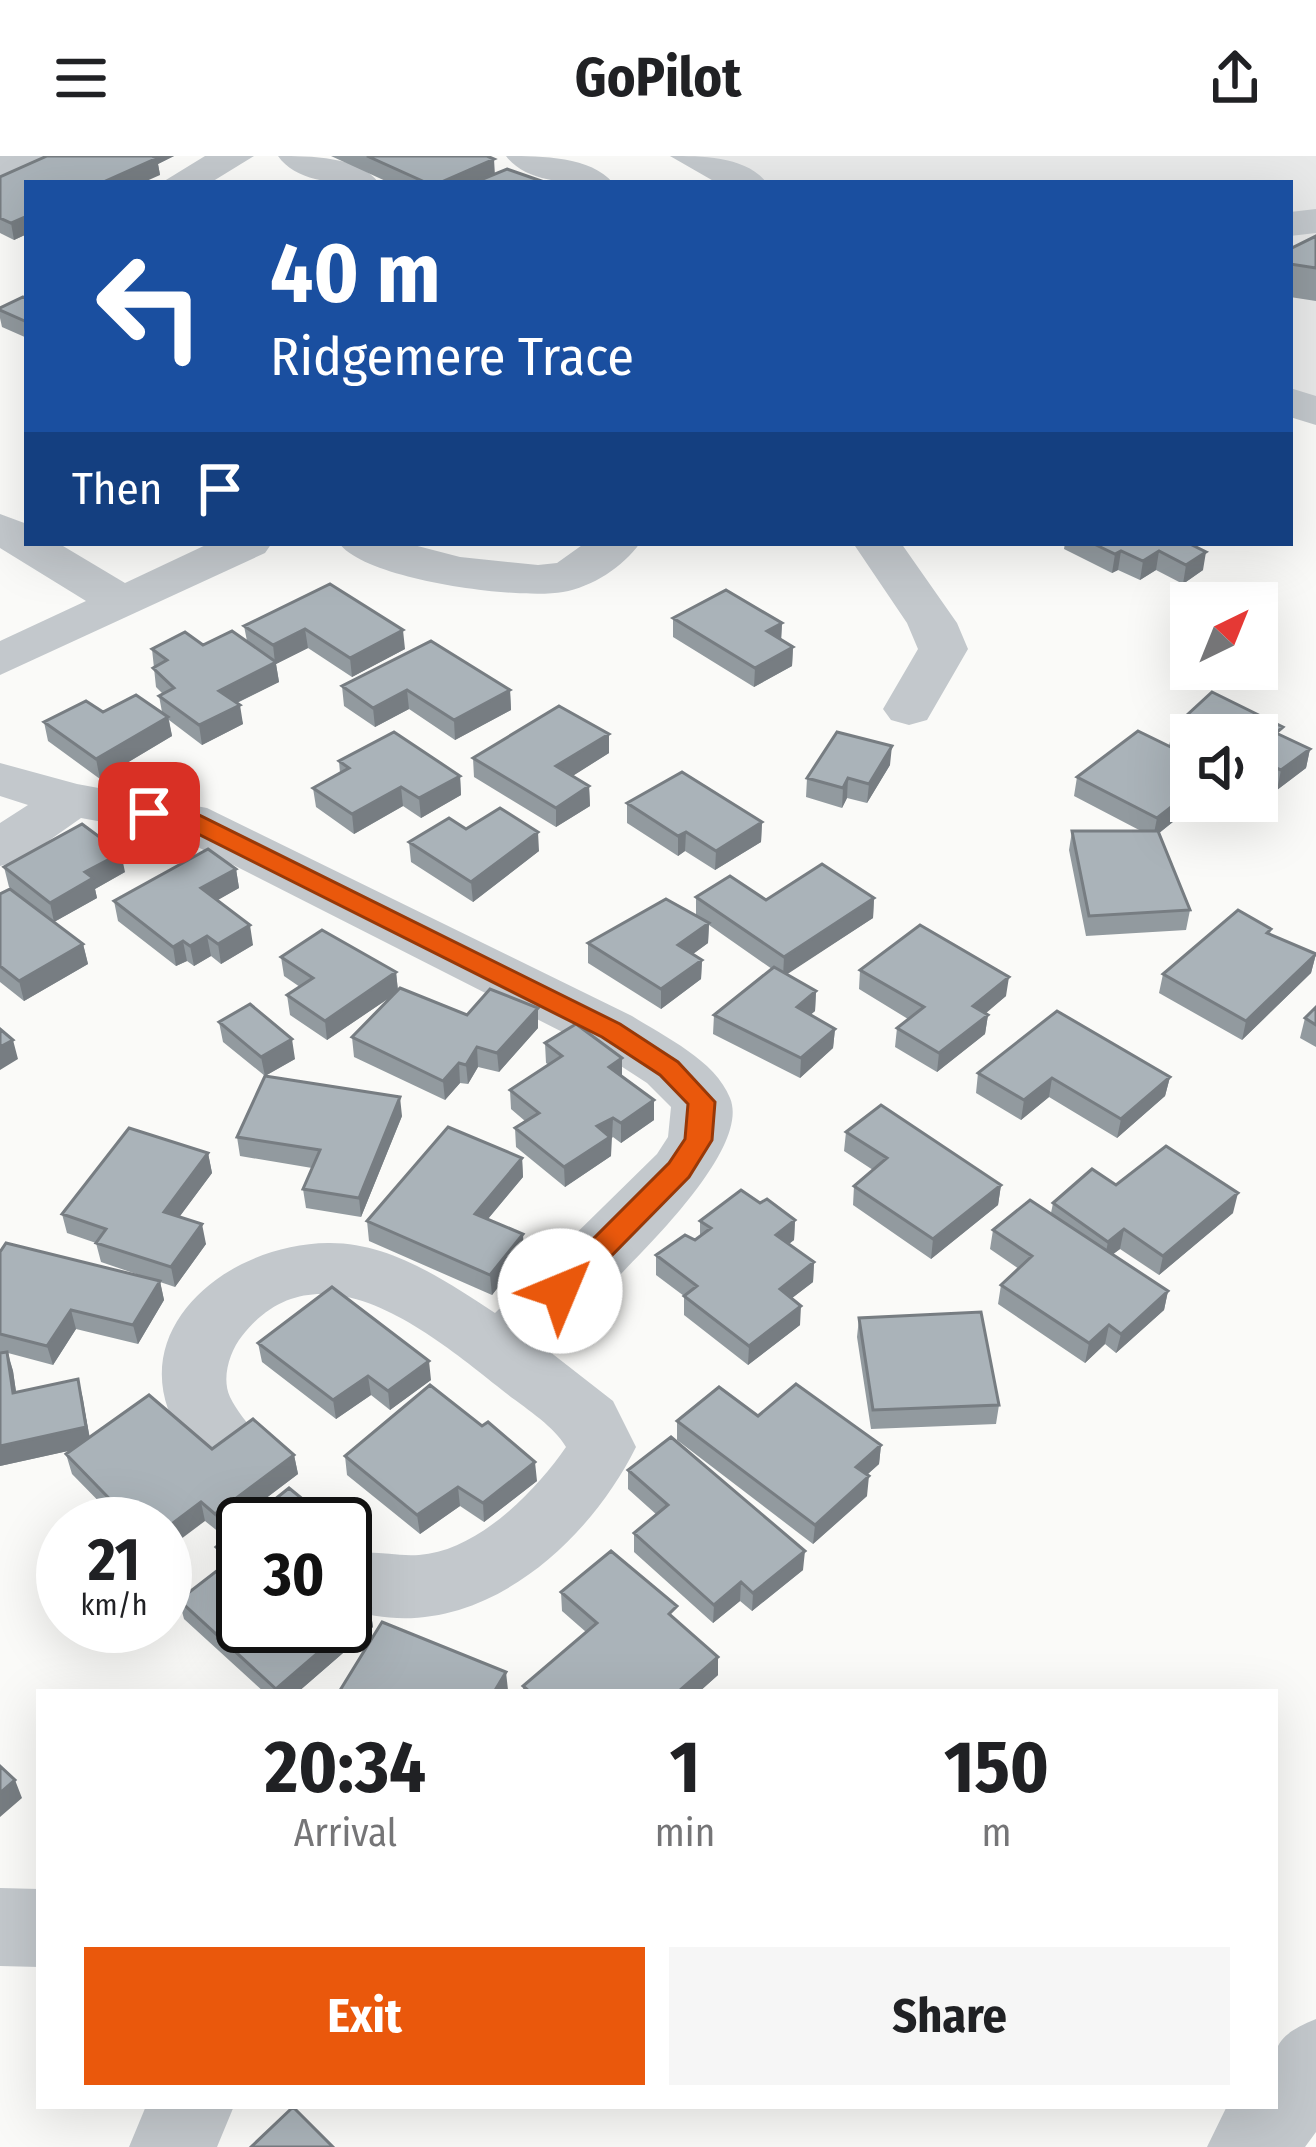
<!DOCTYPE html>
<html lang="en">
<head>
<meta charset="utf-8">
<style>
  body { margin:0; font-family:"Fira Sans Condensed",sans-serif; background:#f6f6f6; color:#202124; height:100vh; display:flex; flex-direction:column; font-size:45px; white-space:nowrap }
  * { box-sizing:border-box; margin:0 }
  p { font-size:39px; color:#757577 }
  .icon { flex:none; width:66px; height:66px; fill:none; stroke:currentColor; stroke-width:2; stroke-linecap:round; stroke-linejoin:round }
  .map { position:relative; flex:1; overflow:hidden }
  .side { position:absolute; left:36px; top:1533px; width:1242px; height:420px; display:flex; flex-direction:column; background:#fff; border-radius:0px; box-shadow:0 12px 48px #0002 }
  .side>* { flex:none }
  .banner { position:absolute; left:24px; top:24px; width:1269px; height:366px; border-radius:0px; box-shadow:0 12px 48px #0002; background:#1a4fa0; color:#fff; overflow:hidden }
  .needle { width:78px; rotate:43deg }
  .fabs { position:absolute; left:1170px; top:426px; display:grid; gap:24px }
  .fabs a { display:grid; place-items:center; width:108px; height:108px; border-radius:0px; background:#fff; box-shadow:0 12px 48px #0002; font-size:60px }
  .speed { position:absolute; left:36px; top:1341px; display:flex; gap:24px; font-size:60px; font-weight:700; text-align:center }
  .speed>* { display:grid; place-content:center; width:156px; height:156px; border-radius:50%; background:#fff; box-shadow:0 12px 48px #0002; line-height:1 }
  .speed small { font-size:30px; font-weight:400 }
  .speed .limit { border:6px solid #111; border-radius:18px; background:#fff; color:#111 }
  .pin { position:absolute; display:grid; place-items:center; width:102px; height:102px; color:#fff; margin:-51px; border-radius:24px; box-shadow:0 6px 18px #0006 }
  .me { position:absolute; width:132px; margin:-66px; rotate:45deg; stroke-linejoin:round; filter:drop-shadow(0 0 9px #0008) }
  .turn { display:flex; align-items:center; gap:42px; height:252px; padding:0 48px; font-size:54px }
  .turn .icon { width:156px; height:156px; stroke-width:2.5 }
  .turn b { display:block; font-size:84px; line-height:102px }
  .then { display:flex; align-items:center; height:114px; padding:0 48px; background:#0003; gap:24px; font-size:45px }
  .eta { display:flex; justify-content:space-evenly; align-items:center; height:204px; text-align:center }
  .eta b { font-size:72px; font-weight:700; line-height:84px }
  .cta { display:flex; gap:24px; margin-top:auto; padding:24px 48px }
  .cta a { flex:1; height:138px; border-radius:0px; background:#ea580c; color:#fff; font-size:48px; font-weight:700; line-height:138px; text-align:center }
  .cta a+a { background:#f6f6f6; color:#202124 }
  header { display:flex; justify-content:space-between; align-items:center; height:156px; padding:0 48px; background:#fff; font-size:54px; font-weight:700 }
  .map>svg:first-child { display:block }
  .built { fill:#e8e9e9 }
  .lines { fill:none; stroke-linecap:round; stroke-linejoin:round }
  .minor { fill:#c3c8cc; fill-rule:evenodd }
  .wall { fill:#929a9f }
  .shaded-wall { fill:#777d82 }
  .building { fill:#aab3b9; stroke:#777d82; stroke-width:3 }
  .route { fill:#ea580c; stroke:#983908; stroke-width:3 }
</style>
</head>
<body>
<header><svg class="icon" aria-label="menu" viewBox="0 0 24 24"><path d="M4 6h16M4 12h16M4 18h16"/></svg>GoPilot<svg class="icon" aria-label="share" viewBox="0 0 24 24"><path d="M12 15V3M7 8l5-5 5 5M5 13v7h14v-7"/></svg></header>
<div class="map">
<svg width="1316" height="1991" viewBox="0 0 1316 1991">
  <rect width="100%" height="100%" fill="#fafaf8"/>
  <path class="built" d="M674 0H1316V256L1290 246V27H742Z"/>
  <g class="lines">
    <path class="minor" d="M0 0H49L43 8 0 23Z
      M205 0H254L210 27H161Z
      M278 0C310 0 359 0 379 27 347 27 299 30 278 0Z
      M506 0C539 0 591 0 613 27 580 27 529 30 506 0Z
      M670 0C703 0 746 0 767 27H717Z
      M1316 53V77L1290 80V56Z
      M1290 232 1316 240V269L1290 261Z
      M0 358 27 368V387H58L125 427 210 387H272L265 397 0 519V485L86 445 0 392Z
      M339 387H406L460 401 538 409 557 407 585 387H640C623 411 592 431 563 436 519 444 365 424 339 387Z
      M853 387H901L957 467 968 493 927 564 909 569 891 564 883 553 918 493 907 467Z
      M0 607 77 628 207 652 632 860C665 881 715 904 730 942 756 1004 587 1148 545 1192L613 1245 636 1291C585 1394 468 1495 345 1452V1400C369 1392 393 1401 419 1399 477 1395 535 1336 566 1291 552 1267 518 1248 497 1230 428 1175 317 1084 242 1180 230 1195 221 1222 230 1241 239 1260 256 1275 266 1294L256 1314C223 1325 208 1318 188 1290 110 1184 221 1088 328 1087 390 1086 446 1125 495 1157L657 998 668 981 671 951 647 927 590 890 174 679 81 662 20 705 0 710V667L28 649 0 640Z
      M0 1732 39 1733V1811L0 1810Z
      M1316 1863V1976L1305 1991H1207L1227 1950H1275C1275 1899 1264 1884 1316 1863Z
      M146 1950H234L217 1991H129Z"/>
  </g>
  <path class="wall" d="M47 0H174L158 8 160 19 27 27V78L14 84 0 77V21Z
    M331 0H487L494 18 547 27H390Z
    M1316 80V145L1290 141V93Z
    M27 143V182L2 171 0 162V152Z
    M1065 387H1188L1203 414 1183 428 1156 414 1140 424 1118 414 1112 417 1064 393Z
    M330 428 405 493 352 521 308 492 276 508 279 526 237 547 243 568 202 589 169 564 172 580 100 623 48 585 44 566 103 556H162L159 540 163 538 156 531 152 493 247 485 244 470Z
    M673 462 782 467 781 483 793 491 792 510 754 531 673 481Z
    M342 530 510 534 511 554 455 584 409 553 375 571 344 550Z
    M1173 572 1282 579 1310 593 1306 612 1277 634 1257 625V579H1191V645H1219L1197 664 1184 657 1159 677 1190 754 1186 774 1086 780 1069 694 1072 675H1141L1074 640 1077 621 1169 590Z
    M609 578V597L572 620 589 630 590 650 556 671 474 621 473 602Z
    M339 605 460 620 461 639 421 662 403 650 354 678 316 651 313 632 340 617Z
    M890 609 867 647 847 642 842 652 806 641 807 622Z
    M627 647 762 666 761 686 715 714 685 695 678 700 627 667Z
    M466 673 539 695 473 746 411 706 409 686Z
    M4 711 125 716 95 733 97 742 54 766 83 788 88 808 24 845 0 826V738L54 766 9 731Z
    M236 713 239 732 217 744 253 789 221 808 211 800 194 810 187 805 176 810 118 765 114 745Z
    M696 741 766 744 874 742 873 762 786 818 816 835 815 855 810 859 835 873 833 892 800 922 713 878 714 859 772 813 709 769 708 787 693 798 702 804 701 823 661 853 588 807V787L696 760Z
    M1271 773 1270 778 1316 798 1311 817 1242 884 1159 837 1163 818Z
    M281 801 396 816 398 834 467 859 538 852V872L499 916 478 911 468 928 460 927 445 944 354 901 352 881 392 840 327 884 290 859 287 839 300 831 284 820Z
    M860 814 1006 840 985 857 988 859 985 878 937 916 895 891 897 872 908 863 859 833Z
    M1316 851V891L1300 882 1305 862Z
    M219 866 295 903 265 920 223 886Z
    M545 887 622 902V921L654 964 621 987 613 981 610 983 611 1000 565 1031 516 991 515 972 525 965 511 953 510 934 549 909 546 907Z
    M978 917 1170 921 1165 940 1117 982 1049 941 1021 964 976 937Z
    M402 960 361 1061 306 1052 303 1033 312 1012 240 1000 237 981Z
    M846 976 1001 1029 998 1049 931 1103 853 1049 854 1030 873 1014 844 995Z
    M208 997 212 1017 179 1061 206 1088 175 1131 160 1126 164 1144 138 1188 76 1173 53 1209 8 1197 13 1215 16 1236 78 1223 90 1282 294 1299 298 1318 220 1377 205 1365 165 1368H121L72 1318 66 1298 72 1294 0 1310 4 1196H0V1096L148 1122 101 1106 96 1087 67 1077 62 1058Z
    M522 1002 523 1021 488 1063 524 1098 492 1139 369 1085 367 1065Z
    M1116 1029 1233 1057 1159 1119 1120 1093 1113 1098 1168 1135 1164 1154 1116 1197 1105 1188 1085 1207 998 1148 1001 1129 1019 1113 990 1093 993 1074 1051 1057 1053 1047Z
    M760 1047 795 1064 794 1084 789 1088 814 1106 813 1126 792 1142 800 1169 748 1209 684 1159V1140L656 1119V1099L700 1081V1065Z
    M859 1162 999 1249 996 1268 871 1273 857 1181Z
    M258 1187 431 1224 390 1254 371 1239 336 1263 262 1206Z
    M677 1265 881 1289 879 1308 867 1319V1340L813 1388 677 1284Z
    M345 1300 537 1325 484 1366 460 1350 420 1378 347 1319Z
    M628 1314 803 1414 752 1455 740 1445 713 1467 634 1396V1377L657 1359 628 1333Z
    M216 1391 370 1452 373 1471 298 1536H264L184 1463 179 1444 222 1411Z
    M561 1436 718 1519 699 1536H523V1530L586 1476 562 1455Z"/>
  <path class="shaded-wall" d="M144 0H174L158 8 160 19 142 27H101Z
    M494 3 495 20 479 27H439Z
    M27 60V78L14 84 11 67Z
    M1121 395 1118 414 1112 417 1115 398Z
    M1159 395 1156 414 1140 424 1143 405Z
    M1206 396 1203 414 1183 428 1186 409Z
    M782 467 781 486 767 475Z
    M305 473 308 492 276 508 279 526 222 554 219 535 275 507 273 489Z
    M403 474 405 493 352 521 350 502Z
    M793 491 792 510 754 531 755 512Z
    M407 534 409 553 375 571 373 552Z
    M510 534 511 554 455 584 454 564Z
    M240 549 243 568 202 589 199 569Z
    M168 561 172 580 100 623 96 603Z
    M609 578V597L557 630 556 610Z
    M892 590 890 609 867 647 869 628Z
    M1310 593 1306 612 1277 634 1281 614Z
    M460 620 461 639 421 662 419 642Z
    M848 622 847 642 842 652 843 632Z
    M589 630 590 650 556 671V652Z
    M401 631 403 650 354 678 352 658Z
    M1188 638 1184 657 1153 682 1157 662Z
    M1201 645H1219L1197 664Z
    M762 666 761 686 715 714 716 695Z
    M538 676 539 695 473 746 471 726Z
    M686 676 685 695 678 700V680Z
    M121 697 125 716 95 733 97 742 54 766 50 747 85 716Z
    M236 713 239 732 204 752 201 732Z
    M874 742 873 762 783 821 784 801Z
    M709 767 708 787 678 809V789Z
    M250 769 253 789 221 808 218 788Z
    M207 780 211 800 194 810 190 790Z
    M183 785 187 805 176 810 173 791Z
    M83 788 88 808 24 845 19 825Z
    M1316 798 1311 817 1242 884 1246 865Z
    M702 804 701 823 661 853V833Z
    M396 816 398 836 327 884 325 865Z
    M1009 821 1006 840 971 870 973 850Z
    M816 835 815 855 796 871 797 851Z
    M538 852V872L499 916 497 897Z
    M988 859 985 878 937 916 939 897Z
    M835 873 833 892 800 922 801 902Z
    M292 883 295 903 265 920 261 901Z
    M13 884 18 903 0 914V891Z
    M477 891 478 911 468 928 466 909Z
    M622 902V921L609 911Z
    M459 907 460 927 445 944 443 925Z
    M1170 921 1165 940 1117 982 1121 963Z
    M1052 922 1049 941 1021 964 1024 944Z
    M400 941 402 960 361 1061 359 1042Z
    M654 944V964L621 987V967Z
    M613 962 611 1000 565 1031 564 1011 597 970Z
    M208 997 212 1017 169 1075 164 1056Z
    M522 1002 523 1021 476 1077 475 1058Z
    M1001 1029 998 1049 931 1103 933 1083Z
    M1238 1037 1233 1057 1159 1119 1163 1100Z
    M795 1064 794 1084 775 1098 776 1079Z
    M202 1068 206 1088 175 1131 171 1111Z
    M1124 1073 1120 1093 1104 1105 1108 1086Z
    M523 1078 524 1098 492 1139 490 1119Z
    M814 1106 813 1126 779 1152 780 1133Z
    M160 1125 164 1144 138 1188 133 1169Z
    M1168 1135 1164 1154 1116 1197 1121 1178Z
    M801 1150 800 1169 748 1209 749 1190Z
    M71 1154 76 1173 53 1209 47 1190Z
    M1109 1169 1105 1188 1085 1207 1089 1187Z
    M7 1196 13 1215 19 1256 13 1237Z
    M429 1205 431 1224 390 1254 388 1235Z
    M368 1220 371 1239 336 1263 333 1244Z
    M78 1223 83 1243 91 1290 0 1310V1290Z
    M881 1289 879 1308 854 1330 856 1311Z
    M294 1299 298 1318 220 1377 215 1358Z
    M535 1306 537 1325 484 1366 483 1347Z
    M869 1320 867 1340 813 1388 815 1369Z
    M458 1331 460 1350 420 1378 417 1359Z
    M201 1346 205 1365 165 1395V1373Z
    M805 1395 803 1414 752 1455 753 1437Z
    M741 1426 740 1445 713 1467 714 1449Z
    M370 1452 373 1471 298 1536H277L276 1533Z
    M718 1501V1519L699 1536H678Z
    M506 1516 508 1534 506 1536H494Z
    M15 1624 22 1642 0 1661V1637Z"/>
  <path class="building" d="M47 0H152L157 2 101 27H27V60L11 67 0 62V21Z
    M367 0H487L494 3 439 27H427Z
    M507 13 547 27H473Z
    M1316 80V112L1290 108V93Z
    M23 141 27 143V166L0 154V152Z
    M1092 387H1188L1206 396 1186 409 1159 395 1143 405 1121 395 1115 398Z
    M330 428 403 474 350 502 305 473 273 489 244 470Z
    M726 434 782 467 767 475 793 491 755 512 673 462Z
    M232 475 276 506 219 535 240 549 199 569 159 540 174 532 153 512 167 504 152 493 185 476 203 489Z
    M431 485 510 534 454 564 407 534 373 552 342 530Z
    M1212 536 1283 571 1276 577 1310 593 1281 614 1257 604V579H1191V582L1173 572Z
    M136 539 168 561 96 603 44 566 86 545 103 556Z
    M559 550 609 578 556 610 589 630 556 652 473 602Z
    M1138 575 1191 601V639L1188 638 1157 662 1077 621Z
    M394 576 460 620 419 642 401 631 352 658 313 632 349 612 339 605Z
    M837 576 892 590 869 628 848 622 843 632 807 622Z
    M682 616 762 666 716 695 686 676 678 680 627 647Z
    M500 652 538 676 471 726 409 686 449 662 466 673Z
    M82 668 121 697 85 716 93 722 50 747 4 711Z
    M1072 675H1158L1190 754 1089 760Z
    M208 693 236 713 201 732 250 769 218 788 207 780 190 790 183 785 173 791 114 745Z
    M822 708 874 742 784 801 696 741 730 720 766 744Z
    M10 733 83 788 19 825 0 810V738Z
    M666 743 709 767 678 789 702 804 661 833 588 787Z
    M1238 754 1271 773 1267 777 1316 798 1246 865 1163 818Z
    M920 769 1009 821 973 850 988 859 939 897 897 872 924 851 860 814Z
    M322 774 396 816 325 865 287 839 313 822 281 801Z
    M774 811 816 835 797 851 835 873 801 902 714 859Z
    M400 832 467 859 490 833 538 852 497 897 477 891 466 909 459 907 443 925 352 881Z
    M250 848 292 883 261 901 219 866Z
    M1316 851V869L1305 862Z
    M1057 855 1170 921 1121 963 1052 922 1024 944 978 917Z
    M576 868 622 902 609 911 654 944 621 967 613 962 597 970 610 981 564 1011 515 972 539 957 510 934 562 900 545 887Z
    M0 873 13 884 0 891Z
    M265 920 400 941 359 1042 303 1033 320 994 237 981Z
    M881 949 1001 1029 933 1083 854 1030 887 1002 846 976Z
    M448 971 522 1002 475 1058 523 1078 490 1119 367 1065Z
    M129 972 208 997 164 1056 202 1068 171 1111 96 1087 106 1073 62 1058Z
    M1166 990 1238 1037 1163 1100 1124 1073 1108 1086 1053 1047 1092 1013 1116 1029Z
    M741 1034 760 1047 767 1043 795 1064 776 1079 814 1106 780 1133 801 1150 749 1190 684 1140 697 1130 656 1099 685 1079 695 1084 711 1072 700 1065Z
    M1030 1044 1168 1135 1121 1178 1109 1169 1089 1187 1001 1129 1032 1100 993 1074Z
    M6 1087 160 1125 133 1169 71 1154 47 1190 0 1178V1096Z
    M332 1131 429 1205 388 1235 368 1220 333 1244 258 1187Z
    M981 1156 999 1249 873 1254 859 1162Z
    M7 1196 13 1237 78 1223 86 1271 0 1290V1197Z
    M796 1228 881 1289 856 1311 869 1320 815 1369 677 1265 719 1231 758 1260Z
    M430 1229 482 1270 488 1266 535 1306 483 1347 458 1331 417 1359 345 1300Z
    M149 1239 212 1293 253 1263 294 1299 215 1358 201 1346 165 1373V1368H134L66 1298Z
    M671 1281 805 1395 753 1437 741 1426 714 1449 634 1377 668 1349 628 1314Z
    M289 1332 333 1368H244Z
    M243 1369V1470H345V1430L370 1452 276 1533 179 1444 231 1404 216 1391Z
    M611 1395 677 1450 669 1458 718 1501 678 1536H530L523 1530 597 1467 561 1436Z
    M382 1466 506 1516 494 1536H339Z
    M0 1610 15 1624 0 1637Z
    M293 1951 333 1991H251Z"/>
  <path class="route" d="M149 650 197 658 620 868 678 906 715 946 712 984 689 1021 570 1142H549L545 1135 549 1127 669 1007 685 983 688 948 660 919 602 881 182 670 141 662V652Z"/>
</svg>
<div class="fabs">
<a><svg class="needle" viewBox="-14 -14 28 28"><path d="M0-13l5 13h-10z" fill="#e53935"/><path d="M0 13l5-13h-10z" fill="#757577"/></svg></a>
<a><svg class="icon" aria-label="sound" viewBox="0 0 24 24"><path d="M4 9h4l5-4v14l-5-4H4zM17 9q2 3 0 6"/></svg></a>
</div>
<div class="speed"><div>21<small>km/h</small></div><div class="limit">30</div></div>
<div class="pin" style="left:149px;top:657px;background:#d93025"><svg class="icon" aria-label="arrive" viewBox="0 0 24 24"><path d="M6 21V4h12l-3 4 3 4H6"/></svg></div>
<svg class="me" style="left:560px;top:1135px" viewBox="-20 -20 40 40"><circle r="19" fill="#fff"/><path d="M0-13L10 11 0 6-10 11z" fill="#ea580c"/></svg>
<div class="banner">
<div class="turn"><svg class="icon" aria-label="left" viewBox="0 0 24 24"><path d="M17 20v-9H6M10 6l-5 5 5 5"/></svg><div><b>40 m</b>Ridgemere Trace</div></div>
<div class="then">Then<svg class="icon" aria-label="arrive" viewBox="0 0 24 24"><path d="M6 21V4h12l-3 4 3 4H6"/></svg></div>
</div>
<section class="side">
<div class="eta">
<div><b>20:34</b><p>Arrival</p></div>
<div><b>1</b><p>min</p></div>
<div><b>150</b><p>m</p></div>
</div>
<div class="cta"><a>Exit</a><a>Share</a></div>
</section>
</div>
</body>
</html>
